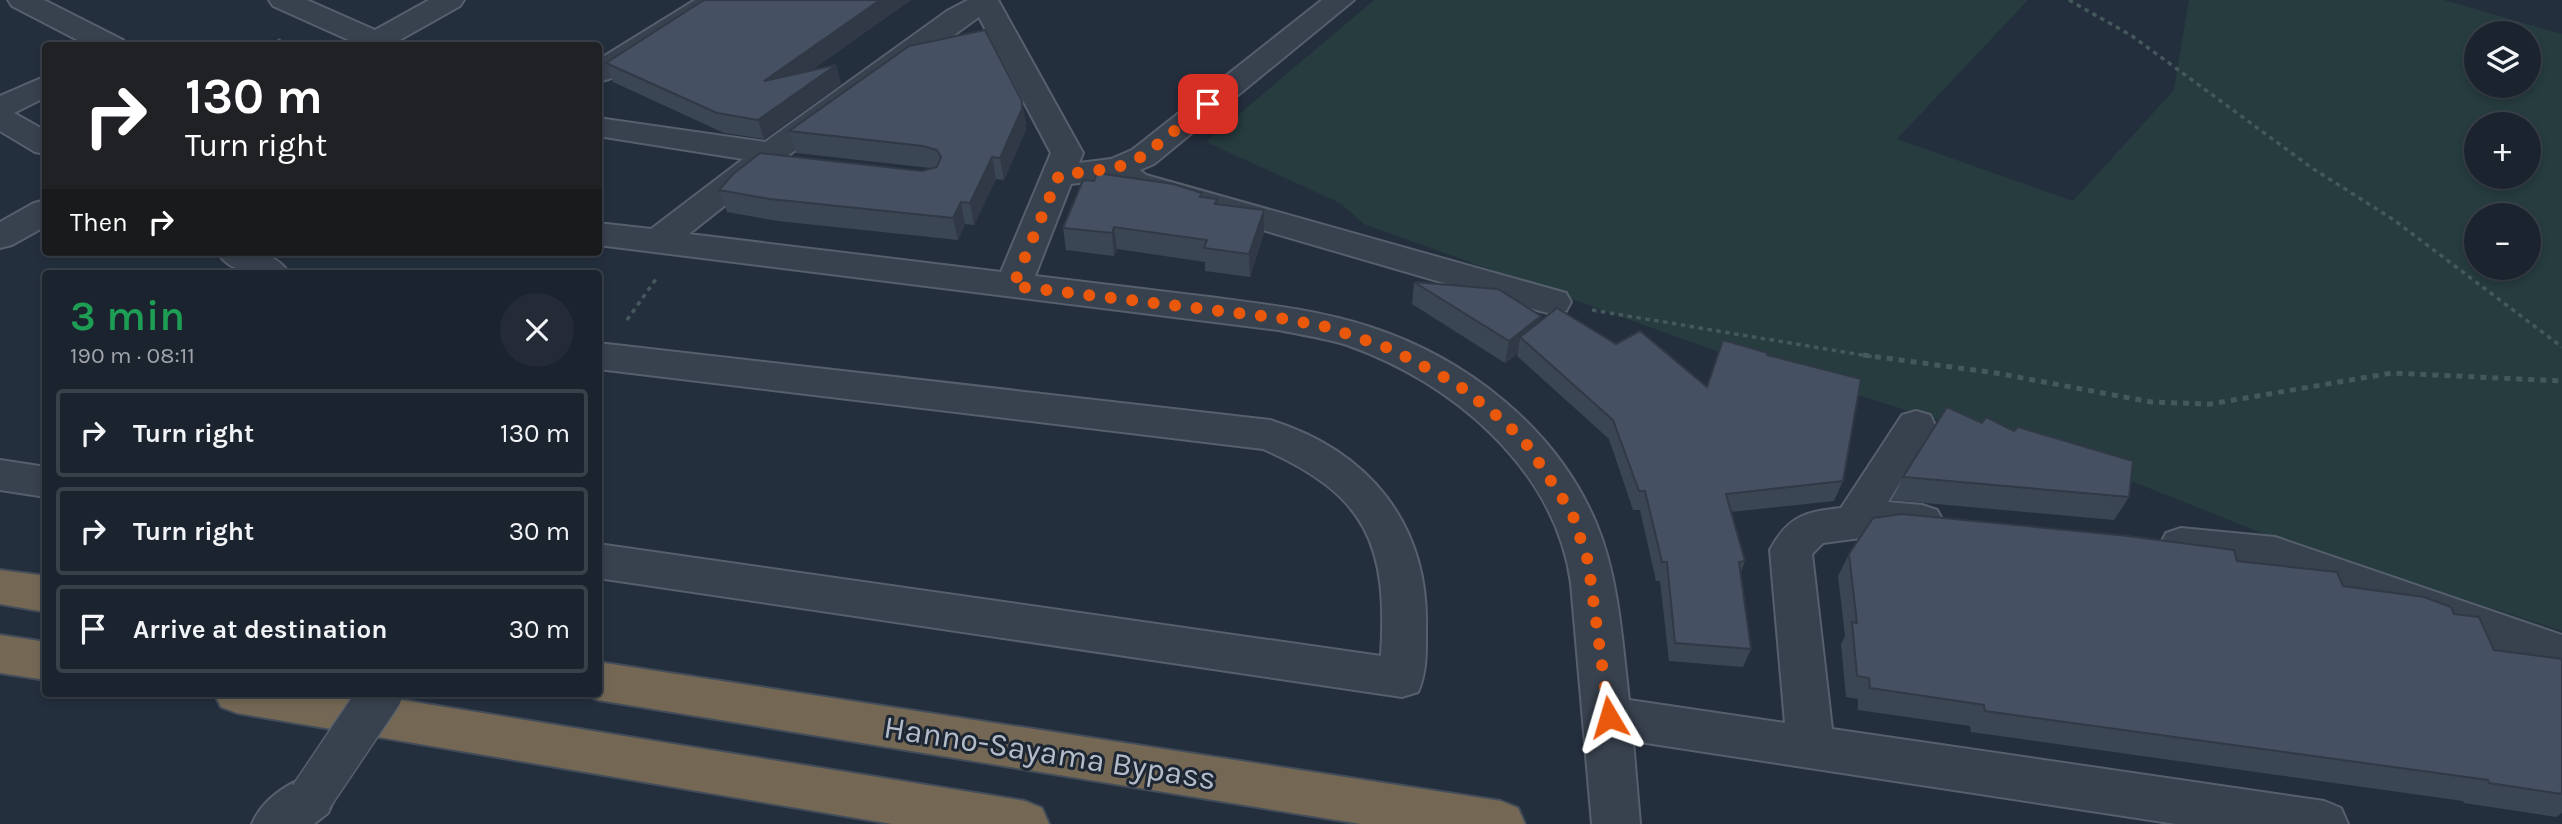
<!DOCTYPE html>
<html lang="en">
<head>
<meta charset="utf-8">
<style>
  body { margin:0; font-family:Karla,sans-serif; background:#242b36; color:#f1f3f6; height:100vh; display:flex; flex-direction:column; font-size:26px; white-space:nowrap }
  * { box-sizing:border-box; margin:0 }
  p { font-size:23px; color:#a0a4aa }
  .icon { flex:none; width:38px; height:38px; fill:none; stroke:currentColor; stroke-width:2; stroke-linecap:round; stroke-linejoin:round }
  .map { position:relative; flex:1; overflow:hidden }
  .side { position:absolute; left:42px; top:270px; width:560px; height:427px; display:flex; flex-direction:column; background:#1b232e; border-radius:7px; box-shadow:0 4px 10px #0003,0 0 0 2px #39404a }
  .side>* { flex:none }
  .top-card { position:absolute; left:42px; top:42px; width:560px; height:214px; border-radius:7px; box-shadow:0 4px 10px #0003,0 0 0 2px #39404a; background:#202124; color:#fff; overflow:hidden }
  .buttons { position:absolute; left:2464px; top:21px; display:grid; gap:14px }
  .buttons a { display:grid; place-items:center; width:77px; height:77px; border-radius:50%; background:#1b232e; box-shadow:0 4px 10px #0003,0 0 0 2px #39404a; font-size:35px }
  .pin { position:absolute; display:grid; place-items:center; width:60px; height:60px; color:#fff; margin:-30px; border-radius:14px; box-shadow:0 4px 10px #0006 }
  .me { position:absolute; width:77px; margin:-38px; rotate:353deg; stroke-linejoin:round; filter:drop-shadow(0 0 5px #0008) }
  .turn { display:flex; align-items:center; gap:24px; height:147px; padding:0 28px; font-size:32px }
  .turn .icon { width:91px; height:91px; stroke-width:2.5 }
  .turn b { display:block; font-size:49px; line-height:60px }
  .then { display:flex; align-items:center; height:66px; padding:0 28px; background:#0003; gap:14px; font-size:26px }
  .round { display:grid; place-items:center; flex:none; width:74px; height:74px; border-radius:37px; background:#242b36 }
  .head { display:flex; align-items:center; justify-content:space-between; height:119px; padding:0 28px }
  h1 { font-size:42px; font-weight:600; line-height:52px; color:#1e9e55 }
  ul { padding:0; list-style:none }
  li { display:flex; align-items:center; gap:21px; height:88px; margin:0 14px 10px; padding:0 14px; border:4px solid #39404a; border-radius:7px }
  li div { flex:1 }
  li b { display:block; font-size:26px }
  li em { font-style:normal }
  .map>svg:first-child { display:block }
  .green { fill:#263c3f; fill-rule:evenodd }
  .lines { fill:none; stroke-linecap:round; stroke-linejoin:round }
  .minor-casing { stroke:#565f6c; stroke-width:4 }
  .highway-casing { stroke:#434c59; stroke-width:4 }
  .path-far1 { stroke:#44595c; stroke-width:3.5; stroke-dasharray:4.5 4.5; stroke-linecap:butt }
  .path { stroke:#44595c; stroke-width:5; stroke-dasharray:6 6; stroke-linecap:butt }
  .minor { fill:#38414e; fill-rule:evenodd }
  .highway { fill:#746855; fill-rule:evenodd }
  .minor-bridge-casing { stroke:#565f6c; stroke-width:46; stroke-linecap:butt }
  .minor-bridge { stroke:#38414e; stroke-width:43 }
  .wall { fill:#3b4654 }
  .shaded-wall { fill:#303945 }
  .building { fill:#455162; stroke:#303945; stroke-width:2 }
  .route { stroke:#ea580c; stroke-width:12; stroke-dasharray:0 21.6 }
  .labels { text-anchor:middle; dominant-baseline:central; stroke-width:6; stroke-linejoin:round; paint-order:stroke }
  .near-street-label { font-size:32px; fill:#b4bcc9; stroke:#1d2633 }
</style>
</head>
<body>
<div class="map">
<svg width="2562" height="824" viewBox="0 0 2562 824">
  <rect width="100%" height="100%" fill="#242f3e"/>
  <path class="green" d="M1374 0H2028L1897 139 2073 201 2174 90 2189 0H2444L2562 34V631L2264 534 2121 477 1719 352 1364 224 1340 203 1206 142ZM2476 33H2529V86H2476ZM2476 124H2529V177H2476ZM2476 215H2529V268H2476Z"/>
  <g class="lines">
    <defs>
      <path id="minor" d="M8 0H44L123 40 127 46H89L12 6Z
        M269 0H307L375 30 429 0H464L460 6 398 41 401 46H362L273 6Z
        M695 0H729L725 6 609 79 598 82V60Z
        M968 0H998L1083 153 1079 163 1111 159 1132 150 1322 0H1354L1154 164 1140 170 1146 175 1566 293 1571 302 1566 311 1553 314 1540 311 1122 189 1110 179 1071 184 1035 276C1093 283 1151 290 1209 297 1263 304 1318 310 1370 327 1466 358 1556 428 1596 523 1619 578 1622 641 1629 700L1785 723 1770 550C1788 516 1805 512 1841 508L1902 415 1916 411 1930 415 1935 425 1888 502 1922 505 1937 510 1943 521 1937 532 1922 537 1891 534 1823 543 1812 554 1832 729 2324 801 2341 808 2348 824H2176L1633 741 1640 824H1592L1571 583C1555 468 1452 382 1347 345 1325 338 1302 335 1279 330L598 245V223L651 229 743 159 598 136V118L765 142 947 11ZM979 17 1051 153 1001 272 689 234 782 160Z
        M46 76V97L14 113 46 131V154L35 152 0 131V96Z
        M46 200V226L12 245 0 248V222L34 203Z
        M217 252C243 252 273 248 289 273 262 273 233 277 217 252Z
        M598 343 1270 420C1369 451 1429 524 1426 629 1426 651 1427 672 1418 692L1402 697 598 578V544L1381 656C1388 546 1368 495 1263 449L598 369Z
        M0 460 46 467V497L0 490Z
        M2181 528 2275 537 2562 635V673L2274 571 2181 562 2166 557 2160 545 2166 533Z
        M311 775 328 781 335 797 328 813 314 824H252C262 800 286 784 311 775Z"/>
      <path id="highway" d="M0 570 46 576V612L0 604Z
        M0 635 46 642V680L0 673Z
        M598 662 1501 801 1518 808 1525 824H1361L598 700 581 693H598Z
        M214 693H358L1025 801 1042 808 1049 824H892L237 713 221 707Z"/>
    </defs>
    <use href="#minor" class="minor-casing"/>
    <use href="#highway" class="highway-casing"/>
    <path class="path-far1" d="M2069 0 2132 36 2312 168 2394 220 2562 347
      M269 46 284 38
      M1592 310 1874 357
      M627 320 656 279"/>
    <path class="path" d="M1863 355 1996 373 2151 402 2210 404 2392 373 2562 381"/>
    <use href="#minor" class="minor"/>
    <use href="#highway" class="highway"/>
    <defs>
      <path id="minor-bridge" d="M311 797 381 693"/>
    </defs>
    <use href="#minor-bridge" class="minor-bridge-casing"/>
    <use href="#minor-bridge" class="minor-bridge"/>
  </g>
  <path class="wall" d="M704 0H911L812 70 836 65 841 84 764 139 724 133 613 82 606 63Z
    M1026 122V130L1004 180 996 179 974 225 965 224 958 240 778 221 727 212 719 190 922 171 930 168 796 153 789 131Z
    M1202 197 1217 204 1264 233 1250 277 1205 271V262L1117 249 1114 256 1066 250 1063 228Z
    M1414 282 1541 316 1540 321 1616 344 1707 387 1767 355 1843 481 1834 501 1731 512 1745 561 1741 572 1751 649 1743 667 1669 661 1660 581H1656L1640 510H1633L1609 439 1517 356 1518 353 1505 363 1412 304Z
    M1903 477 2129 497 2114 520 1892 500Z
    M1849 554 2237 561 2454 614 2494 650 2562 659V813L2556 817 2464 803 2463 801 1971 732 1970 726 1858 710V699L1846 697 1841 644 1845 636 1838 576Z"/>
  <path class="shaded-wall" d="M880 0H911L770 100 764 81Z
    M836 65 841 84 764 139 758 120Z
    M1022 101 1026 122V130L1004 180 1000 158Z
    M992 157 996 179 974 225 970 203Z
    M961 202 965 224 958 240 953 218Z
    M1264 210V233L1250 277 1249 254Z
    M1114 227 1117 249 1114 256 1112 233Z
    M1541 316 1537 338 1520 337 1518 353 1505 363 1509 341Z"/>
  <path class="building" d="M704 0H880L764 81 836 65 758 120 717 113 606 63Z
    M985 30 1022 101V109L1000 158 992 157 970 203 961 202 953 218 770 199 719 190 733 174 760 153 922 171 937 167 941 157 937 150 923 146 789 131 909 46Z
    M1097 173 1173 184 1202 193 1200 197 1217 199 1215 204 1264 210 1249 254 1204 248 1207 240 1114 227 1112 233 1063 228 1083 180 1094 181Z
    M1414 282 1498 289 1541 316 1509 341Z
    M1557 308 1616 344 1640 331 1707 387 1723 340 1768 353 1767 355 1861 379 1843 481 1726 494 1745 561 1739 562 1751 649 1675 643 1667 562H1662L1645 491H1639L1613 420 1520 337Z
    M1947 407 1982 423 1986 417 2014 431 2018 427 2133 461 2129 497 1903 477Z
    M1902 514 2128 536 2234 550 2237 561 2337 572 2343 586 2424 597 2451 607 2454 614 2479 617 2494 650 2562 659V794L2489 783 2488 780 1985 711 1984 705 1870 688 1869 678 1857 676 1852 622 1857 623 1849 554 1873 518Z"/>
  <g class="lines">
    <path class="route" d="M1208 104 1143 156 1116 168 1059 175 1013 286 1279 318 1327 327 1391 349 1457 384 1507 424 1528 446 1572 513 1588 561 1609 717"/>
  </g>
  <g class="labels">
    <g class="near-street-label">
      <text transform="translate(1050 753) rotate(9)">Hanno-Sayama Bypass</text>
    </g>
  </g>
</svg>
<div class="buttons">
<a><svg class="icon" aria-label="layers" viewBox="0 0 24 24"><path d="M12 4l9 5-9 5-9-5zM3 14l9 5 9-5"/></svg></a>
<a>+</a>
<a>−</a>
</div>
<div class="pin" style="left:1208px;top:104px;background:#d93025"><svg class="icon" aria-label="arrive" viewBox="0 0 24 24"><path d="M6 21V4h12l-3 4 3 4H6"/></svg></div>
<svg class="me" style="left:1609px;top:717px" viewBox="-20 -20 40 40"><path d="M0-17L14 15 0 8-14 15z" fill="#ea580c" stroke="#fff" stroke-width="4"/></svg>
<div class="top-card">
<div class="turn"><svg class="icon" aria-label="right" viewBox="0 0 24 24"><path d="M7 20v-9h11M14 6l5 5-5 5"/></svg><div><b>130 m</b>Turn right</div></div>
<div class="then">Then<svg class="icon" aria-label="right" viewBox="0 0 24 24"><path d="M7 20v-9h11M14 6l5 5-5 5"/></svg></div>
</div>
<section class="side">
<div class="head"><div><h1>3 min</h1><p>190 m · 08:11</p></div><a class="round"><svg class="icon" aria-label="close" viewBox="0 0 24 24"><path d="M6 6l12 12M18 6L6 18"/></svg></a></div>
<ul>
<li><svg class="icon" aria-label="right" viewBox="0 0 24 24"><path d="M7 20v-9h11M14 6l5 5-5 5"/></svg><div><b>Turn right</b></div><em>130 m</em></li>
<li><svg class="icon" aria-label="right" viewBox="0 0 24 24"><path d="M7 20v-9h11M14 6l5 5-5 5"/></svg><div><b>Turn right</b></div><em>30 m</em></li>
<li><svg class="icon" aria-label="arrive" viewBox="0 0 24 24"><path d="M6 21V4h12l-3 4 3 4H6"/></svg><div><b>Arrive at destination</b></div><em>30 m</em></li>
</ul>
</section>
</div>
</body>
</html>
